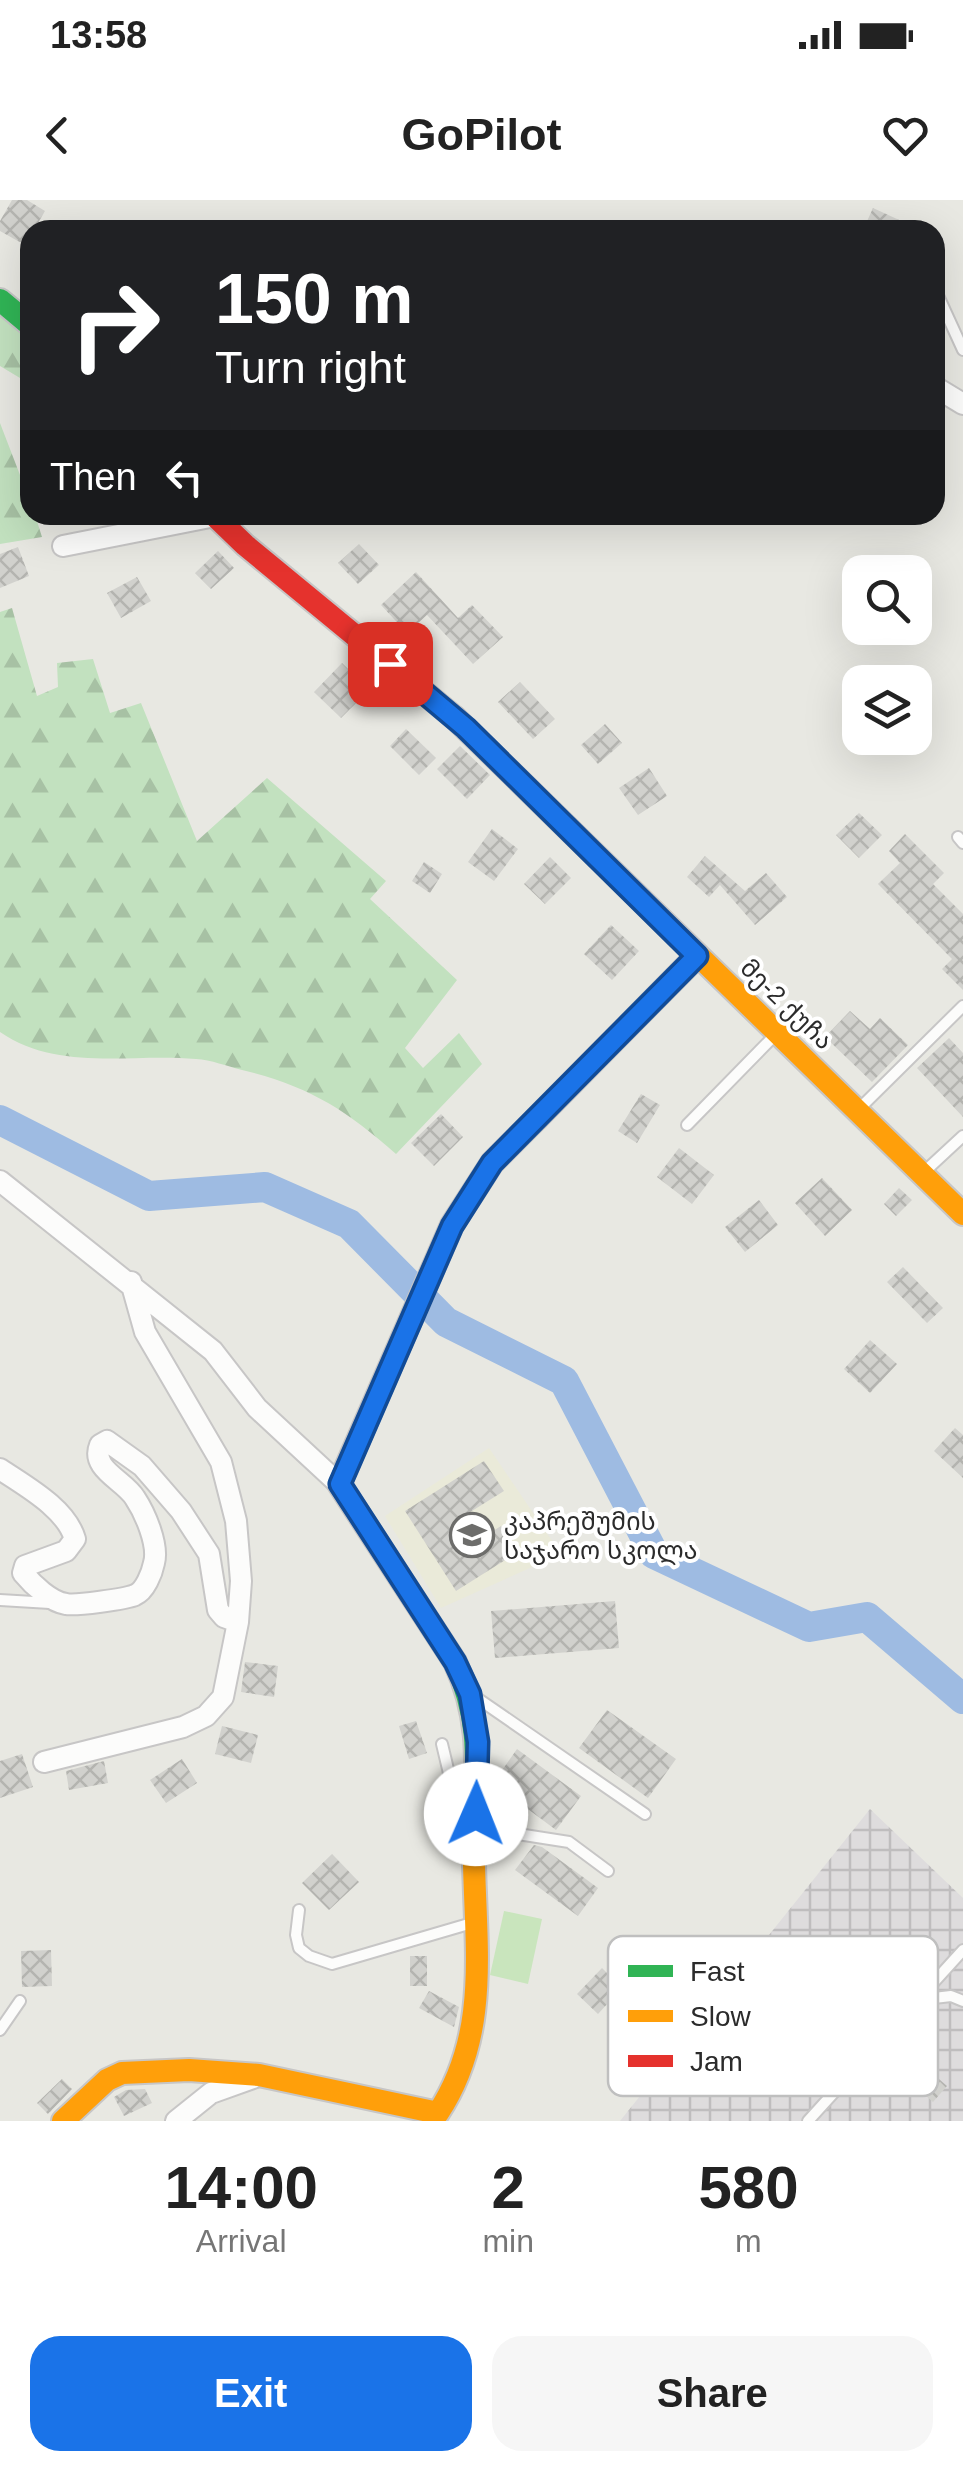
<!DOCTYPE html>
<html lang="en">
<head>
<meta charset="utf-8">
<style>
  body { margin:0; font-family:Helvetica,"Noto Sans Georgian",sans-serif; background:#f6f6f6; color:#222; height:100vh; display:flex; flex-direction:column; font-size:38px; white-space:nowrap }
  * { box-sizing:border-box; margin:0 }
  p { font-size:32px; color:#767676 }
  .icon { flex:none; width:55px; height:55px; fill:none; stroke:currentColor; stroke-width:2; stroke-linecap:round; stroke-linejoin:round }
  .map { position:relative; height:1921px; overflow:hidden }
  .sheet { display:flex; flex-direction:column; background:#fff; flex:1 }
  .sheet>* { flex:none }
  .banner { position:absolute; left:20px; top:20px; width:925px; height:305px; border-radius:30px; box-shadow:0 10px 40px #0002; background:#202124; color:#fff; overflow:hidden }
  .buttons { position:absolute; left:842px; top:355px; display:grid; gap:20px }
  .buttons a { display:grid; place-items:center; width:90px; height:90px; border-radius:20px; background:#fff; box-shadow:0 10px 40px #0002; font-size:50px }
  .pin { position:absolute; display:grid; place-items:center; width:85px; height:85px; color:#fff; margin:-42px; border-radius:20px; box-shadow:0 5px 15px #0006 }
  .me { position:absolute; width:110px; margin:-55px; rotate:1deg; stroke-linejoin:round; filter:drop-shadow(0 0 8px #0008) }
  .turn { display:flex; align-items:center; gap:35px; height:210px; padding:0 30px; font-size:45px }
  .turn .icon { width:130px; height:130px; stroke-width:2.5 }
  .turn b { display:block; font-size:70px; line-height:85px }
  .then { display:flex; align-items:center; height:95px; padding:0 30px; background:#0003; gap:20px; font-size:38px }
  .eta { display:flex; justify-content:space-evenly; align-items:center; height:170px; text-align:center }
  .eta b { font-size:60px; font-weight:600; line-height:70px }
  .primary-button { display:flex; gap:20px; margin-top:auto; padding:20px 30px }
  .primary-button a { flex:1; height:115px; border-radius:30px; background:#1a73e8; color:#fff; font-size:40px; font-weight:600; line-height:115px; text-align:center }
  .primary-button a+a { background:#f6f6f6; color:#222 }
  .status { display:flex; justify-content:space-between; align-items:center; height:70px; padding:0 50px; background:#fff; direction:ltr }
  .status svg { height:28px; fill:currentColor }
  header { display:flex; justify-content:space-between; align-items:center; height:130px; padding:0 30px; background:#fff; font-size:45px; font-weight:600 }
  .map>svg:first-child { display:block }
  .industrial { fill:url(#industrial-grid) }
  .education { fill:#eaead9 }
  .forest { fill:url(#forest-firs) }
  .pitch { fill:#c9e5bd }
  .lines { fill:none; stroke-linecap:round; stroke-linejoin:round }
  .river { stroke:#9ebbe2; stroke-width:30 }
  .building { fill:url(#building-cross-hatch) }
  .lane-casing { stroke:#c7c6c6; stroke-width:14 }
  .street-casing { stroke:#c7c6c6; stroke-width:24 }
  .fast-casing { stroke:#c7c6c6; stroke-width:26 }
  .slow-casing { stroke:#c7c6c6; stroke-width:26 }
  .jam-casing { stroke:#c7c6c6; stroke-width:26 }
  .lane { stroke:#fcfcfb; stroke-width:10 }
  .street { stroke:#fcfcfb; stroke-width:20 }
  .fast { stroke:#30b455; stroke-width:22 }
  .slow { stroke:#ff9f0a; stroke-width:22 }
  .jam { stroke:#e5322d; stroke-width:22 }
  .route-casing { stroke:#114b97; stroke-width:25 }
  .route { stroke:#1a73e8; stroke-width:18 }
  .labels { text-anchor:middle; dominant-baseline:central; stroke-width:8; stroke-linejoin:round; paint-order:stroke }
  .street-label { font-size:25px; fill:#2b2b2b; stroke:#fff }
  .poi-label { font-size:25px; fill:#2b2b2b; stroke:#fff; text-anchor:start }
  .key { fill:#fff; stroke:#bfbfbf; stroke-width:2.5 }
  .key-label { font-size:28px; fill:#2b2b2b }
</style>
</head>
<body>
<div class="status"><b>13:58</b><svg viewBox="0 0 49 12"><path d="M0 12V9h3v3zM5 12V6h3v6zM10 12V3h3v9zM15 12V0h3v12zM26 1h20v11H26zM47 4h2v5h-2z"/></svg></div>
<header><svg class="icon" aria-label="back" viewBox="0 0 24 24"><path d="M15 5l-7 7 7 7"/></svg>GoPilot<svg class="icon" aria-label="heart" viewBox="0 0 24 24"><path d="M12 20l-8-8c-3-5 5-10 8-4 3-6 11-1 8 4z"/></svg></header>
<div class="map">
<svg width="963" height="1921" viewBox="0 0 963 1921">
  <defs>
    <pattern id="industrial-grid" width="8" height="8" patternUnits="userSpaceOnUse" patternTransform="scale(2.5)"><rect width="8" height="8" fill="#dedcdd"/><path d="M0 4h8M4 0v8" fill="none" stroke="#bfbdbe"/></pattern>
    <pattern id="forest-firs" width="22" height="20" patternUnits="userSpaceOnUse" patternTransform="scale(2.5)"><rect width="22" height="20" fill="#c2e1bf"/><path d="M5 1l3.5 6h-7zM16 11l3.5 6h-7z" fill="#a7c1a4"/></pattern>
    <pattern id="building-cross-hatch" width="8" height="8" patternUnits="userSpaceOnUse" patternTransform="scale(2.5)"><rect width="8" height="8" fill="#d1d1cd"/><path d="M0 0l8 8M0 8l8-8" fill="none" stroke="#b4b4b0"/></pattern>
  </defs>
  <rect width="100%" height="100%" fill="#e8e8e2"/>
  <path class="industrial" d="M870 1609 963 1698V1921H620Z"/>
  <path class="education" d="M489 1248 561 1354 441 1408 385 1316Z"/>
  <path class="forest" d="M0 113 30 139V184L0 166Z
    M0 223 30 301V315H35L42 337 0 344Z
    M12 408 37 496 58 487 57 463 93 459 110 513 141 503 197 641 267 578 386 681 370 699 457 780 405 848 423 868 459 833 482 864 396 954C345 909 308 886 242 870 227 866 211 860 196 859 130 853 58 872 0 832V412Z"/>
  <path class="pitch" d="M504 1711 542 1719 528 1784 490 1775Z"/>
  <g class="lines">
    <path class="river" d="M0 920 149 996 265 987 349 1024 446 1122 564 1181 654 1354 809 1427 867 1417 963 1499"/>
  </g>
  <path class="building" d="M12 0H27L45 11 34 30H30L25 45 0 31V21Z
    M873 8 921 30H863Z
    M359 344 379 365 358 384 338 363Z
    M18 347 29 376 0 388V354Z
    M218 351 234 368 211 389 195 373Z
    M416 372 458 418 472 405 503 437 473 464 427 415 407 433 381 405Z
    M137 377 151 401 121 418 107 393Z
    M342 463 369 490 341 518 314 492Z
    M520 482 555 519 533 539 498 502Z
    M605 524 622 543 598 564 581 545Z
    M406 529 436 558 419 575 390 546Z
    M460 546 490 575 467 599 437 569Z
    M649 568 667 596 638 615 619 588Z
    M859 613 882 635 859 658 836 635Z
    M492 629 518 649 494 681 468 662Z
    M905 634 944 673 933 684 963 714V790L942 769 952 759 878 684 900 663 889 651Z
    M705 656 745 691 766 673 787 697 755 725 720 685 709 697 687 677Z
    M550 657 571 678 545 704 524 684Z
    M424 662 442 674 430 693 412 681Z
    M611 725 639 751 612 780 584 754Z
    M850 811 870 829 880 818 908 845 872 882 825 837Z
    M949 838 963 853V917L917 868Z
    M641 894 660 905 637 943 618 931Z
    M441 914 463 937 434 966 411 943Z
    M679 948 714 975 692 1004 657 977Z
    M822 978 852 1010 825 1036 795 1003Z
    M899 988 912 1000 896 1016 884 1004Z
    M759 1000 778 1025 745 1052 725 1027Z
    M903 1067 943 1108 927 1123 887 1082Z
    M870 1140 897 1164 870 1193 844 1169Z
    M955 1228 963 1235V1278L934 1251Z
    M484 1261 504 1291 459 1319 474 1343 501 1326 518 1352 456 1391 405 1311Z
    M615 1401 619 1448 495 1458 491 1411Z
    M245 1462 278 1466 274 1497 241 1492Z
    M607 1510 676 1559 648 1598 579 1548Z
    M416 1521 427 1553 409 1559 399 1526Z
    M222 1526 258 1535 251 1563 215 1554Z
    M517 1549 581 1596 556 1630 493 1583Z
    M22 1554 33 1587 0 1598V1561Z
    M182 1559 197 1583 166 1603 150 1580Z
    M104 1561 108 1583 69 1590 66 1571Z
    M534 1645 542 1647 598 1688 578 1716 515 1670Z
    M332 1654 359 1682 329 1710 302 1683Z
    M51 1750 52 1786 22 1787 21 1751Z
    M410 1756H427V1786H410Z
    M602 1768 622 1788 598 1814 577 1794Z
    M429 1791 459 1807 454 1827 419 1808Z
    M901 1846 947 1886 933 1902 887 1862Z
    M62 1879 72 1889 48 1914 37 1903Z
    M145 1889 152 1903 124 1916 114 1897 126 1890Z"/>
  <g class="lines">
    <defs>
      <path id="lane" d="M935 89 963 150
        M958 637 963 643
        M859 909 963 806
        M687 925 776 834
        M923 973 963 936
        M0 1400 50 1403
        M477 1498 645 1614
        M442 1544 457 1607 465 1622
        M477 1614 518 1634 569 1642 608 1671
        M299 1710 296 1735 299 1748 309 1756 332 1764 472 1723
        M917 1800 951 1796 963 1801
        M0 1830 20 1801
        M808 1921 963 1750"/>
      <path id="street" d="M935 187 963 204
        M63 346 215 316
        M0 981 213 1151 257 1208 339 1284
        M0 1269C25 1286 66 1308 75 1339L66 1351 25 1366 23 1373C33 1385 51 1402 66 1404 75 1406 126 1399 135 1395 145 1391 152 1373 154 1363 159 1345 145 1313 135 1298 124 1280 90 1269 100 1245L107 1241 142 1266 181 1311 209 1354 218 1410 224 1417 238 1422
        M44 1562 183 1527 206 1516 223 1497 238 1422 241 1381 236 1321 221 1262 145 1132 131 1082
        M176 1921 211 1893 253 1878"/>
      <path id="fast" d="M0 100 30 125
        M474 1664C472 1589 488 1533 455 1462L339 1284 452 1025 492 963 537 918"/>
      <path id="slow" d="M455 518 963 1014
        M537 918 697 756
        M63 1921 107 1880 122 1873 189 1870 259 1875 438 1913C489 1836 476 1752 474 1664"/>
      <path id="jam" d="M214 315 245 345 455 518"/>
    </defs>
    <use href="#lane" class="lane-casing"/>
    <use href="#street" class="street-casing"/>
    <use href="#fast" class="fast-casing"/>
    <use href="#slow" class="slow-casing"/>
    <use href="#jam" class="jam-casing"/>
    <use href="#lane" class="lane"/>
    <use href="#street" class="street"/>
    <use href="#fast" class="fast"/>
    <use href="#slow" class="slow"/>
    <use href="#jam" class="jam"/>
  </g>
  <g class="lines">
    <defs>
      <path id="route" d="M390 464 466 528 697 756 492 963 452 1026 340 1284 455 1462 470 1494 478 1542 476 1614"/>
    </defs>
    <use href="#route" class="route-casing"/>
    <use href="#route" class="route"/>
  </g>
  <defs>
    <symbol id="school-ring" viewBox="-11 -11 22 22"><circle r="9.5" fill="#fff" stroke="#6d6d6b" stroke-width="1.5"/><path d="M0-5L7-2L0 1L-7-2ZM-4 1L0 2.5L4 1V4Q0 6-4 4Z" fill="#6d6d6b"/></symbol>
  </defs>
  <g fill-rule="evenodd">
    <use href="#school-ring" x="447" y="1310" width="50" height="50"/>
  </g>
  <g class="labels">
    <g class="street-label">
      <text transform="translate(787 804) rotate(44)">მე-2 ქუჩა</text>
    </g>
    <g class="poi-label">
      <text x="504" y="1321">კაპრეშუმის<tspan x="504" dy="29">საჯარო სკოლა</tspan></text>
    </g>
  </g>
  <rect x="608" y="1736" width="330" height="160" rx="15" class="key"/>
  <rect x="628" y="1765" width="45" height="12" fill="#30b455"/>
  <rect x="628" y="1810" width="45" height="12" fill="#ff9f0a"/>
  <rect x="628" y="1855" width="45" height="12" fill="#e5322d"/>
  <g class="key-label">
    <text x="690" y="1781">Fast</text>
    <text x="690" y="1826">Slow</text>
    <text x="690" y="1871">Jam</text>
  </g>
</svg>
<div class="buttons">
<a><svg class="icon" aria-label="search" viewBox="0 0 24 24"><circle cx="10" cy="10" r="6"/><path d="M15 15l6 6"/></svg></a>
<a><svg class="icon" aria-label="layers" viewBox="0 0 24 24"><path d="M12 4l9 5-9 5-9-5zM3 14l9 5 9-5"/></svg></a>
</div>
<div class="pin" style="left:390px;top:464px;background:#d93025"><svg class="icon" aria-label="arrive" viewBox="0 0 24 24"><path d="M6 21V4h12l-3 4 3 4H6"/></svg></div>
<svg class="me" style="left:476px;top:1614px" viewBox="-20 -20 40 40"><circle r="19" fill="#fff"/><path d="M0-13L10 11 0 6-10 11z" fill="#1a73e8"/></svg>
<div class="banner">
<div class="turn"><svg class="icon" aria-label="right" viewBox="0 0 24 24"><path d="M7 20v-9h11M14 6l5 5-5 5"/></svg><div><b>150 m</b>Turn right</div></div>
<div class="then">Then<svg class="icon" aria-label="left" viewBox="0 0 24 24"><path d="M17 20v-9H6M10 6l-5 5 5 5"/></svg></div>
</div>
</div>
<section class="sheet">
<div class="eta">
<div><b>14:00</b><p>Arrival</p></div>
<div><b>2</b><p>min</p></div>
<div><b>580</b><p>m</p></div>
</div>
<div class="primary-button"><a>Exit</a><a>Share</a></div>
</section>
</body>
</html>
